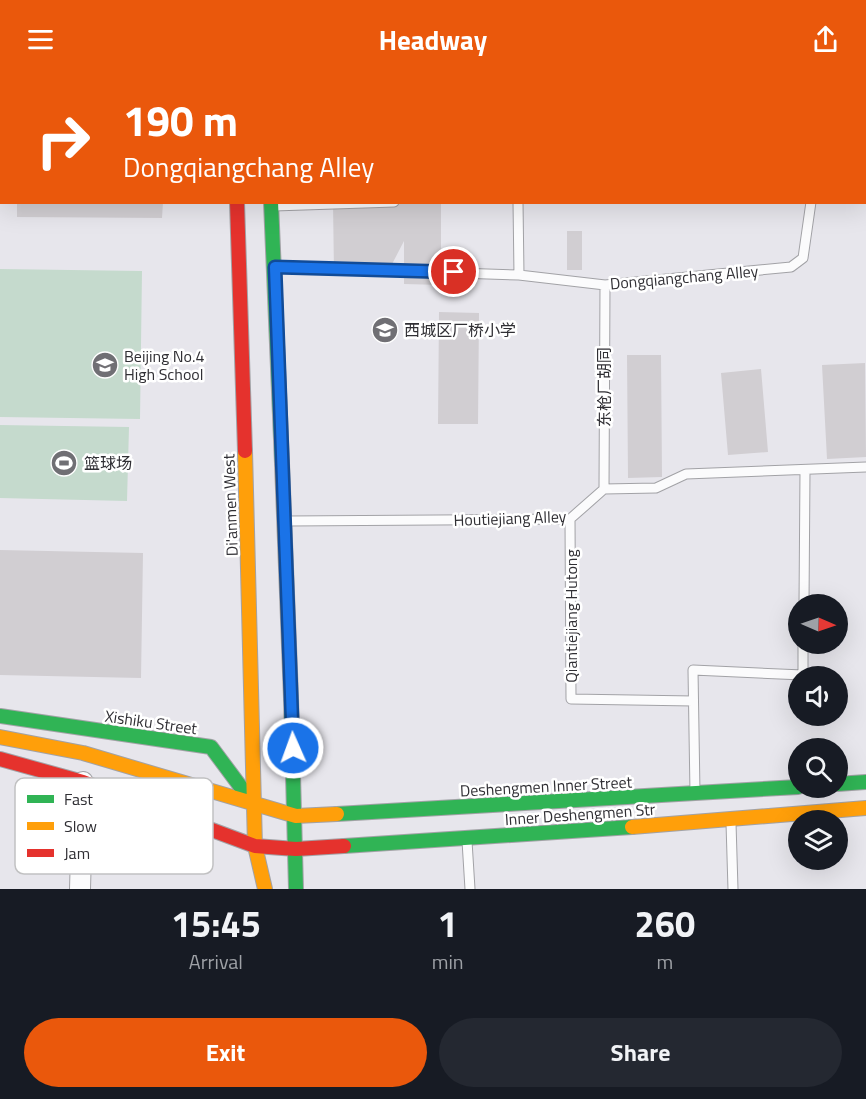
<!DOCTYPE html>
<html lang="en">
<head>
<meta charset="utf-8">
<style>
  body { margin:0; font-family:"Titillium Web","Noto Sans SC",sans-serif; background:#242831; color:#f1f3f6; height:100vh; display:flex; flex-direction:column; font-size:22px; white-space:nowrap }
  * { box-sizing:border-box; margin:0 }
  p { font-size:20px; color:#9ea1a6 }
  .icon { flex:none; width:33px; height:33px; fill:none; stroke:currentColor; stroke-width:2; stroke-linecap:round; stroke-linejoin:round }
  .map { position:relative; height:811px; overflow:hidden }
  .panel { display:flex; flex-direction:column; background:#171b24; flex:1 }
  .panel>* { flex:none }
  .guide { position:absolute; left:0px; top:0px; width:867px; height:126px; box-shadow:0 6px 24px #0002; background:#ea580c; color:#fff; overflow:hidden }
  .needle { width:39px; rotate:92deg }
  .fabs { position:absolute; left:788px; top:516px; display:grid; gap:12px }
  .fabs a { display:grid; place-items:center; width:60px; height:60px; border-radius:50%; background:#171b24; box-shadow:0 6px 24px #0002; font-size:30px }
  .pin { position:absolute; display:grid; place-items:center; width:51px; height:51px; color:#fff; margin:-26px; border:3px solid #fff; border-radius:50%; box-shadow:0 2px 6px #0007 }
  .me { position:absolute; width:66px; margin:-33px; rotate:358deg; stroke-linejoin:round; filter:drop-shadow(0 0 4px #0008) }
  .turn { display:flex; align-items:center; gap:21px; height:126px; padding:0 24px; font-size:27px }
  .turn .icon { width:78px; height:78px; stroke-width:2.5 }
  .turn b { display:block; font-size:42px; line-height:51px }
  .eta { display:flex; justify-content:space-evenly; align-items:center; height:102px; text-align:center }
  .eta b { font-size:36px; font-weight:700; line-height:42px }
  .primary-button { display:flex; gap:12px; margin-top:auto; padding:12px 24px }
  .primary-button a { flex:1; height:69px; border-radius:36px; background:#ea580c; color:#fff; font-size:24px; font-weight:700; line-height:69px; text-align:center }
  .primary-button a+a { background:#242831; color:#f1f3f6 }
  header { display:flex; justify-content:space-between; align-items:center; height:78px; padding:0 24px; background:#ea580c; color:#fff; font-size:27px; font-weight:700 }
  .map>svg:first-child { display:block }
  .green { fill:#c5dacd }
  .building { fill:#d1ced2 }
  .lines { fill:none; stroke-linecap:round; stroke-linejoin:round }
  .lane-casing { stroke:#a2a2a6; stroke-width:11 }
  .street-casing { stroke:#a2a2a6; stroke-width:22 }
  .fast-casing { stroke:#a2a2a6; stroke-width:16 }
  .slow-casing { stroke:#a2a2a6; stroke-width:16 }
  .jam-casing { stroke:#a2a2a6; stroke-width:16 }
  .lane { stroke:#fbfbfc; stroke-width:9 }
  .street { stroke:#fbfbfc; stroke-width:20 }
  .fast { stroke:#30b455; stroke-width:14 }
  .slow { stroke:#ff9f0a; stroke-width:14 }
  .jam { stroke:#e5322d; stroke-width:14 }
  .route-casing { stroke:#114b97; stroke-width:15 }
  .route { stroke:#1a73e8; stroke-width:10 }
  .labels { text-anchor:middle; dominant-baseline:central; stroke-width:5; stroke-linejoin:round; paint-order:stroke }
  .street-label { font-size:16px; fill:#302f34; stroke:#fff }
  .poi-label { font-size:16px; fill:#302f34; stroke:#fff; text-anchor:start }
  .key { fill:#fff; stroke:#c1c1c2; stroke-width:1.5 }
  .key-label { font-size:16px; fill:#302f34 }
</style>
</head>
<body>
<header><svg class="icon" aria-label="menu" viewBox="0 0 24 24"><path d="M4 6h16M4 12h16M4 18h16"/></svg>Headway<svg class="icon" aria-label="share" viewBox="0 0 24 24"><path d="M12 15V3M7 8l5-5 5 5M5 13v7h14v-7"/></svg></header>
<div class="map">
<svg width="866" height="811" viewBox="0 0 866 811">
  <rect width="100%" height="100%" fill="#e7e6ec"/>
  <path class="green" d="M0 191 142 193 140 341 0 339Z
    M0 347 129 349 127 423 0 420Z"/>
  <path class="building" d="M17 124H163L162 140 17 139Z
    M333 124 441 125V207L404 206V163L390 190 334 195Z
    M567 153H582V192H567Z
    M439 234 479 235 478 346H438Z
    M627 277H661L662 399 628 400Z
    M865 285 866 379 827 381 822 287Z
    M761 291 768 374 728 377 721 295Z
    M0 472 143 475 141 600 0 597Z"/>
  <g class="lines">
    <defs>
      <path id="lane" d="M631 0V2
        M518 124 519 197
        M274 128 394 124
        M277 189 519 197 605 207 791 189 803 180 811 124
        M604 411 605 207
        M570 441 571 621 693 623
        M289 443 570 441 604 411 656 410 686 396 866 389
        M804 526 805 393
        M695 715 693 592 803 597V566
        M731 745 733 811
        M467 763 470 811"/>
      <path id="street" d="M80 811 83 704"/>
      <path id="fast" d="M233 0V2
        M271 124 282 385
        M291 620 296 811
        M0 638 211 669 255 728
        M837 706 866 704
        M337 736 798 709
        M344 768 632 749"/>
      <path id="slow" d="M268 2 269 0
        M245 373 255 768 265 811
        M282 385 291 620
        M0 659 83 675 296 738 337 736
        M632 749 866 730"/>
      <path id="jam" d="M0 67H2
        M237 124 245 373
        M0 681 83 704 255 768 296 771 344 768"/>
    </defs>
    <use href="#lane" class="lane-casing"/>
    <use href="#street" class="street-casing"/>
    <use href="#fast" class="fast-casing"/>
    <use href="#slow" class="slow-casing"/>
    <use href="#jam" class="jam-casing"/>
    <use href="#lane" class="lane"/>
    <use href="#street" class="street"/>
    <use href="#fast" class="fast"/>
    <use href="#slow" class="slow"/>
    <use href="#jam" class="jam"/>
  </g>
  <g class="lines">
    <defs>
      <path id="route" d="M293 670 275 189 454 194"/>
    </defs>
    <use href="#route" class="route-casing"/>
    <use href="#route" class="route"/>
  </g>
  <defs>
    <symbol id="school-disc" viewBox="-11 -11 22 22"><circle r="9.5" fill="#706f74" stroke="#fff"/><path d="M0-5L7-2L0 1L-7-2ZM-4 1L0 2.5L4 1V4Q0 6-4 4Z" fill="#fff"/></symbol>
    <symbol id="stadium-disc" viewBox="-11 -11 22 22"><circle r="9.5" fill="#706f74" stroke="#fff"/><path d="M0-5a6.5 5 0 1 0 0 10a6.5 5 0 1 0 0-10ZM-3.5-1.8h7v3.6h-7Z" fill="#fff"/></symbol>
  </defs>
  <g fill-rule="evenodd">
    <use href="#school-disc" x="370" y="237" width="30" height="30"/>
    <use href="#school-disc" x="90" y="272" width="30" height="30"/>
    <use href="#stadium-disc" x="49" y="370" width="30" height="30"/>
  </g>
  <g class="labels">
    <g class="street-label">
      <text transform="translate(684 199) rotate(-5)">Dongqiangchang Alley</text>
      <text transform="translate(604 309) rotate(-90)">东枪厂胡同</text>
      <text transform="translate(230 427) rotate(-92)">Di'anmen West</text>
      <text transform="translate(510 440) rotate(-2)">Houtiejiang Alley</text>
      <text transform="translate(571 538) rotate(-90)">Qiantiejiang Hutong</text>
      <text transform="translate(151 644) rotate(8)">Xishiku Street</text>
      <text transform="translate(546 708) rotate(-3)">Deshengmen Inner Street</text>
      <text transform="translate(580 736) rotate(-4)">Inner Deshengmen Str</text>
    </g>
    <g class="poi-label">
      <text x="404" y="252">西城区厂桥小学</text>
      <text x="124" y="278">Beijing No.4<tspan x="124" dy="18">High School</tspan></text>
      <text x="84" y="385">篮球场</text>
    </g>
  </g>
  <rect x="15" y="700" width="198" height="96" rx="9" class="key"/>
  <rect x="27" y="717" width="27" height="8" fill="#30b455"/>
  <rect x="27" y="744" width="27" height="8" fill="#ff9f0a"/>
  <rect x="27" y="771" width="27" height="8" fill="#e5322d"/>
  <g class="key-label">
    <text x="64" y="727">Fast</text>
    <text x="64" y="754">Slow</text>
    <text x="64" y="781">Jam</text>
  </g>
</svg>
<div class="fabs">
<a><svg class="needle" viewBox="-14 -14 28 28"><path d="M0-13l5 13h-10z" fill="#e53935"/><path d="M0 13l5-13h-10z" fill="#9ea1a6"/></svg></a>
<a><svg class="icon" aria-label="sound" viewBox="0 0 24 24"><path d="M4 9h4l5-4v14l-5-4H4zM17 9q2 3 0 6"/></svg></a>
<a><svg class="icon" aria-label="search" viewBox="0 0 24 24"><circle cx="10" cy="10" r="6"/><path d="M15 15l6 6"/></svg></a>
<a><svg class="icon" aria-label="layers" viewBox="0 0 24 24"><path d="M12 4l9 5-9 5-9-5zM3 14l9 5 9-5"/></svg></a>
</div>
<div class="pin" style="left:454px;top:194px;background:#d93025"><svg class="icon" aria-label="arrive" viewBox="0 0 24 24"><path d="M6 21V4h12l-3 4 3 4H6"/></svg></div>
<svg class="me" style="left:293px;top:670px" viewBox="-20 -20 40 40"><circle r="17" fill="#1a73e8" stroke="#fff" stroke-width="3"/><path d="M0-11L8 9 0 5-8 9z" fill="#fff"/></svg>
<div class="guide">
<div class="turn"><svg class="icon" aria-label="right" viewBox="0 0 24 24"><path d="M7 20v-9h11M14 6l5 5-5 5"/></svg><div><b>190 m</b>Dongqiangchang Alley</div></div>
</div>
</div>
<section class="panel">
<div class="eta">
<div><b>15:45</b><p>Arrival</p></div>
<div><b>1</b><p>min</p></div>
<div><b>260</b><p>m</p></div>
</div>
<div class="primary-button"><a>Exit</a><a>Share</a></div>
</section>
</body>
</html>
